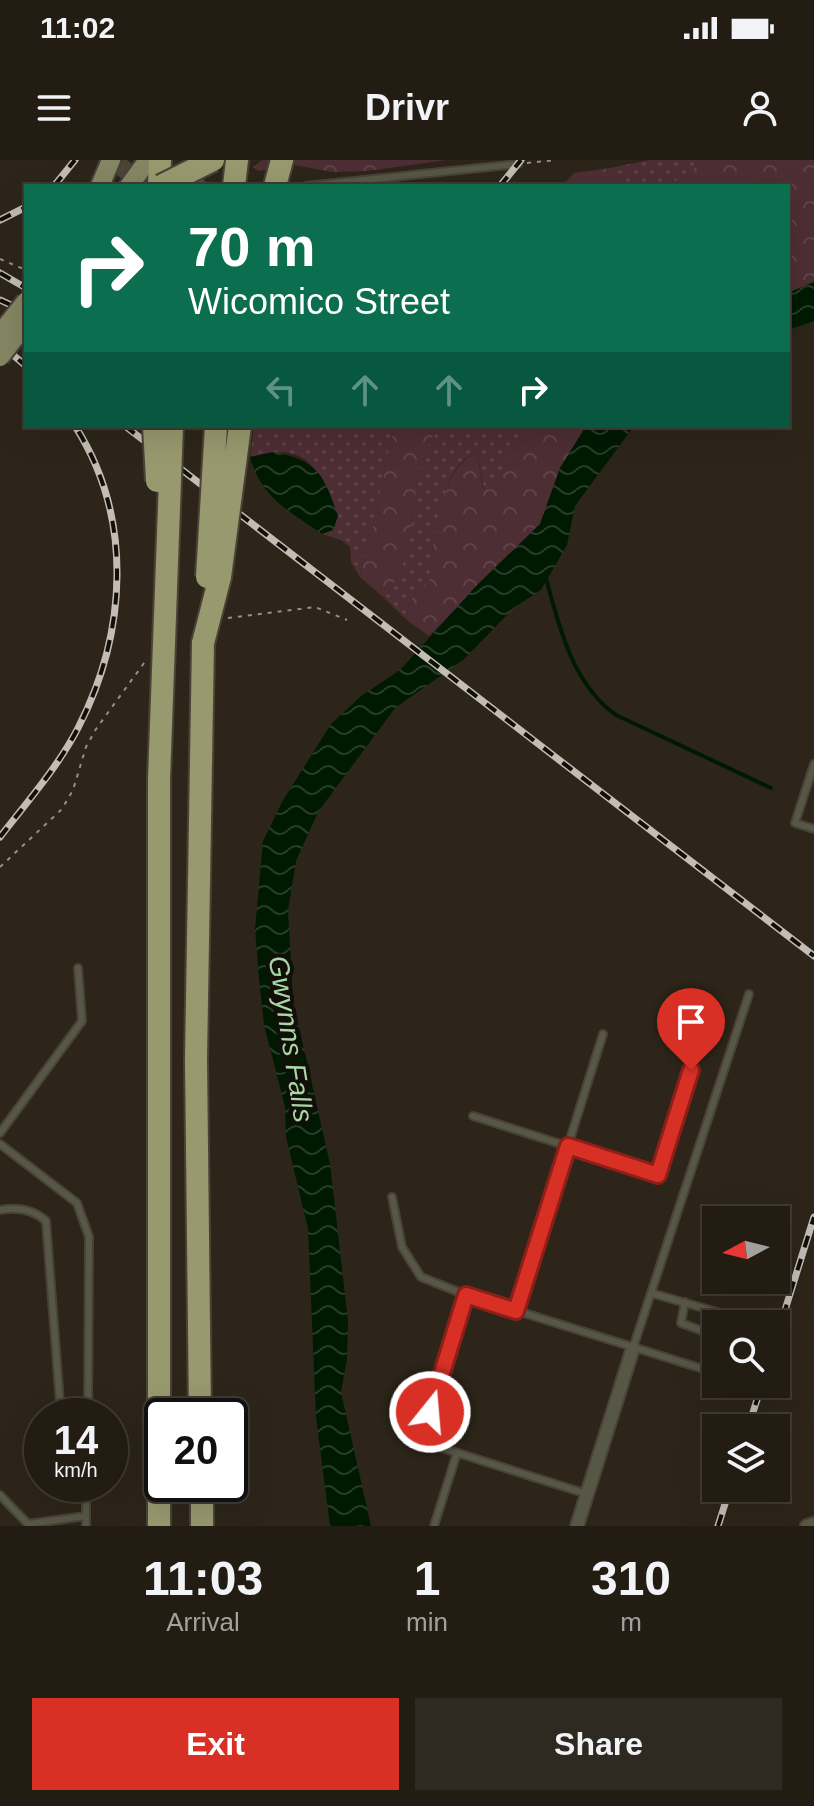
<!DOCTYPE html>
<html lang="en">
<head>
<meta charset="utf-8">
<style>
  body { margin:0; font-family:Helvetica,sans-serif; background:#2e2921; color:#f1f3f6; height:100vh; display:flex; flex-direction:column; font-size:30px; white-space:nowrap }
  * { box-sizing:border-box; margin:0 }
  p { font-size:26px; color:#a2a1a0 }
  .icon { flex:none; width:44px; height:44px; fill:none; stroke:currentColor; stroke-width:2; stroke-linecap:round; stroke-linejoin:round }
  .map { position:relative; height:1366px; overflow:hidden }
  .side { display:flex; flex-direction:column; background:#221c13; flex:1 }
  .side>* { flex:none }
  .guide { position:absolute; left:24px; top:24px; width:766px; height:244px; border-radius:0px; box-shadow:0 8px 32px #0002,0 0 0 2px #3f3a33; background:#0b6e4f; color:#fff; overflow:hidden }
  .needle { width:52px; rotate:263deg }
  .tools { position:absolute; left:702px; top:1046px; display:grid; gap:16px }
  .tools a { display:grid; place-items:center; width:88px; height:88px; border-radius:0px; background:#221c13; box-shadow:0 8px 32px #0002,0 0 0 2px #3f3a33; font-size:40px }
  .speed { position:absolute; left:24px; top:1238px; display:flex; gap:16px; font-size:40px; font-weight:700; text-align:center }
  .speed>* { display:grid; place-content:center; width:104px; height:104px; border-radius:50%; background:#221c13; box-shadow:0 8px 32px #0002,0 0 0 2px #3f3a33; line-height:1 }
  .speed small { font-size:20px; font-weight:400 }
  .speed .limit { border:4px solid #111; border-radius:12px; background:#fff; color:#111 }
  .pin { position:absolute; display:grid; place-items:center; width:68px; height:68px; color:#fff; margin:-82px -34px; border-radius:50% 50% 50% 0; rotate:-45deg; box-shadow:0 0 8px #0007 }
  .pin .icon { rotate:45deg }
  .me { position:absolute; width:88px; margin:-44px; rotate:17deg; stroke-linejoin:round; filter:drop-shadow(0 0 6px #0008) }
  .turn { display:flex; align-items:center; gap:28px; height:168px; padding:0 32px; font-size:36px }
  .turn .icon { width:104px; height:104px; stroke-width:2.5 }
  .turn b { display:block; font-size:56px; line-height:68px }
  .lanes { display:flex; align-items:center; height:76px; padding:0 32px; background:#0003; justify-content:center; gap:40px; direction:ltr }
  .lanes .off { opacity:.35 }
  .eta { display:flex; justify-content:space-evenly; align-items:center; height:136px; text-align:center }
  .eta b { font-size:48px; font-weight:700; line-height:56px }
  .action { display:flex; gap:16px; margin-top:auto; padding:16px 32px }
  .action a { flex:1; height:92px; border-radius:0px; background:#d93025; color:#fff; font-size:32px; font-weight:700; line-height:92px; text-align:center }
  .action a+a { background:#2e2921; color:#f1f3f6 }
  .status { display:flex; justify-content:space-between; align-items:center; height:56px; padding:0 40px; background:#221c13; direction:ltr }
  .status svg { height:22px; fill:currentColor }
  header { display:flex; justify-content:space-between; align-items:center; height:104px; padding:0 32px; background:#221c13; font-size:36px; font-weight:700 }
  .map>svg:first-child { display:block }
  .grass { fill:url(#grass-dots) }
  .forest { fill:url(#forest-crowns) }
  .water { fill:url(#water-waves) }
  .lines { fill:none; stroke-linecap:round; stroke-linejoin:round }
  .stream { stroke:#001a02; stroke-width:4 }
  .primary-tunnel { stroke:#4c4439; stroke-width:18; stroke-dasharray:18 9; stroke-linecap:butt }
  .lane-casing { stroke:#4a4237; stroke-width:10 }
  .street-casing { stroke:#4a4237; stroke-width:16 }
  .primary-casing { stroke:#4a4237; stroke-width:22 }
  .highway-casing { stroke:#4a4237; stroke-width:26 }
  .path { stroke:#969086; stroke-width:2; stroke-dasharray:4 6; stroke-linecap:butt }
  .lane { stroke:#565745; stroke-width:6 }
  .street { stroke:#565745; stroke-width:12 }
  .primary { stroke:#858663; stroke-width:18 }
  .highway { stroke:#98996e; stroke-width:22 }
  .rail-casing { stroke:#c3bdb4; stroke-width:7 }
  .rail { stroke:#120f0a; stroke-width:4; stroke-dasharray:12; stroke-linecap:butt }
  .primary-bridge-casing { stroke:#4a4237; stroke-width:22; stroke-linecap:butt }
  .highway-bridge-casing { stroke:#4a4237; stroke-width:26; stroke-linecap:butt }
  .primary-bridge { stroke:#858663; stroke-width:18 }
  .highway-bridge { stroke:#98996e; stroke-width:22 }
  .route-casing { stroke:#8d1f18; stroke-width:20 }
  .route { stroke:#d93025; stroke-width:14 }
  .labels { text-anchor:middle; dominant-baseline:central; stroke-width:8; stroke-linejoin:round; paint-order:stroke }
  .water-label { font-size:28px; font-style:italic; fill:#a5d8a3; stroke:#120f0a }
</style>
</head>
<body>
<div class="status"><b>11:02</b><svg viewBox="0 0 49 12"><path d="M0 12V9h3v3zM5 12V6h3v6zM10 12V3h3v9zM15 12V0h3v12zM26 1h20v11H26zM47 4h2v5h-2z"/></svg></div>
<header><svg class="icon" aria-label="menu" viewBox="0 0 24 24"><path d="M4 6h16M4 12h16M4 18h16"/></svg>Drivr<svg class="icon" aria-label="person" viewBox="0 0 24 24"><circle cx="12" cy="8" r="4"/><path d="M4 21q1-7 8-7t8 7"/></svg></header>
<div class="map">
<svg width="814" height="1366" viewBox="0 0 814 1366">
  <defs>
    <pattern id="grass-dots" width="8" height="8" patternUnits="userSpaceOnUse" patternTransform="scale(2)"><rect width="8" height="8" fill="#4d2e34"/><path d="M2 2h.1M6 6h.1" fill="none" stroke="#5f4348" stroke-width="1.8" stroke-linecap="round"/></pattern>
    <pattern id="forest-crowns" width="20" height="18" patternUnits="userSpaceOnUse" patternTransform="scale(2)"><rect width="20" height="18" fill="#4d2e34"/><path d="M2 6a3 3 0 1 1 6 0M12 15a3 3 0 1 1 6 0" fill="none" stroke="#5f4348"/></pattern>
    <pattern id="water-waves" width="16" height="10" patternUnits="userSpaceOnUse" patternTransform="scale(2)"><rect width="16" height="10" fill="#001a02"/><path d="M0 5q4-4 8 0t8 0" fill="none" stroke="#263c27"/></pattern>
  </defs>
  <rect width="100%" height="100%" fill="#2d2519"/>
  <path class="grass" d="M649 0H698L689 19H678L672 26H616L621 15 610 8Z
    M254 266H394L374 364 364 389 360 417 351 402 350 387 341 380 322 374 333 370C321 319 318 278 250 297Z
    M437 266H533L507 300 498 323 484 330 477 292C441 301 431 390 430 420 416 431 405 442 408 461L384 438C416 400 408 348 423 301 426 289 433 278 437 266Z"/>
  <path class="forest" d="M262 0H446L367 11 333 12 294 5 259 11 253 7Z
    M698 0H814V122L788 133V26H672L678 19 689 18Z
    M610 8 621 15 616 26H562L574 13Z
    M394 266H437C433 278 426 289 423 301 408 348 416 400 384 438L360 417 364 389 374 364Z
    M533 266H586L560 308 540 364 429 476 408 461C405 443 416 431 430 420 431 387 441 305 477 292L483 329 498 323 507 300Z"/>
  <path class="water" d="M814 122V161L788 170V133Z
    M586 266H634L575 346 567 385 541 430 515 447 463 500 395 548 318 652 296 701 288 751 293 840 330 1004 348 1161 347 1199 341 1232 371 1366H330L316 1257 308 1069 286 977 285 947 264 865 259 819 255 769 263 681 282 642 331 564 361 536 400 510 478 424 540 364 560 308Z
    M273 292C318 300 324 315 338 356L333 370 322 374C288 350 262 339 250 297Z"/>
  <g class="lines">
    <path class="stream" d="M546 418C559 467 573 525 616 555L771 628"/>
    <path class="primary-tunnel" d="M121 18 134 0"/>
    <defs>
      <path id="lane" d="M192 16 204 26
        M306 26 518 4
        M814 604 795 663 814 669
        M473 956 658 1015 691 910
        M0 973 82 861 78 808
        M0 984 77 1043 89 1077 88 1256
        M392 1037 402 1087 421 1117 466 1135 716 1213
        M0 1050C17 1047 33 1049 46 1061L61 1256
        M651 1133 724 1154 725 1164
        M466 1135 420 1281 587 1334
        M685 1142 681 1163 716 1176
        M516 1151 603 874
        M633 1188 749 834
        M69 1324 86 1326
        M0 1335 28 1364 86 1356
        M86 1366V1324
        M434 1366 457 1293"/>
      <path id="street" d="M577 1366 633 1188
        M807 1366 814 1364"/>
      <path id="primary" d="M100 26 111 0
        M129 26 148 0"/>
      <path id="highway" d="M159 26 160 0
        M234 26 237 0
        M275 26 282 0
        M159 619V1366
        M200 1256 196 899 203 483
        M202 1366V1324"/>
    </defs>
    <use href="#lane" class="lane-casing"/>
    <use href="#street" class="street-casing"/>
    <use href="#primary" class="primary-casing"/>
    <use href="#highway" class="highway-casing"/>
    <path class="path" d="M527 3 556 0
      M0 99 26 110
      M228 458 315 447 347 460
      M0 707 62 649 73 630 86 587 96 569 147 499"/>
    <use href="#lane" class="lane"/>
    <use href="#street" class="street"/>
    <use href="#primary" class="primary"/>
    <use href="#highway" class="highway"/>
    <defs>
      <path id="rail" d="M54 26 75 0
        M500 26 521 0
        M0 60 26 47
        M0 113 26 128
        M0 140 26 152
        M0 160 26 180
        M0 184 26 206
        M125 266 814 796
        M0 677C27 642 58 607 78 568 127 473 134 358 75 266
        M776 1179 814 1057
        M748 1268 762 1224
        M718 1366 730 1328"/>
    </defs>
    <use href="#rail" class="rail-casing"/>
    <use href="#rail" class="rail"/>
    <defs>
      <path id="primary-bridge" d="M0 174 26 141
        M0 197 26 163"/>
      <path id="highway-bridge" d="M161 26 213 0
        M154 266 157 321
        M207 417 216 266
        M203 483 220 417 240 266
        M159 619 172 266"/>
    </defs>
    <use href="#primary-bridge" class="primary-bridge-casing"/>
    <use href="#highway-bridge" class="highway-bridge-casing"/>
    <use href="#primary-bridge" class="primary-bridge"/>
    <use href="#highway-bridge" class="highway-bridge"/>
  </g>
  <g class="lines">
    <defs>
      <path id="route" d="M430 1252 466 1135 516 1151 568 986 658 1015 691 910"/>
    </defs>
    <use href="#route" class="route-casing"/>
    <use href="#route" class="route"/>
  </g>
  <g class="labels">
    <g class="water-label">
      <text transform="translate(291 879) rotate(81)">Gwynns Falls</text>
    </g>
  </g>
</svg>
<div class="tools">
<a><svg class="needle" viewBox="-14 -14 28 28"><path d="M0-13l5 13h-10z" fill="#e53935"/><path d="M0 13l5-13h-10z" fill="#a2a1a0"/></svg></a>
<a><svg class="icon" aria-label="search" viewBox="0 0 24 24"><circle cx="10" cy="10" r="6"/><path d="M15 15l6 6"/></svg></a>
<a><svg class="icon" aria-label="layers" viewBox="0 0 24 24"><path d="M12 4l9 5-9 5-9-5zM3 14l9 5 9-5"/></svg></a>
</div>
<div class="speed"><div>14<small>km/h</small></div><div class="limit">20</div></div>
<div class="pin" style="left:691px;top:910px;background:#d93025"><svg class="icon" aria-label="arrive" viewBox="0 0 24 24"><path d="M6 21V4h12l-3 4 3 4H6"/></svg></div>
<svg class="me" style="left:430px;top:1252px" viewBox="-20 -20 40 40"><circle r="17" fill="#d93025" stroke="#fff" stroke-width="3"/><path d="M0-11L8 9 0 5-8 9z" fill="#fff"/></svg>
<div class="guide">
<div class="turn"><svg class="icon" aria-label="right" viewBox="0 0 24 24"><path d="M7 20v-9h11M14 6l5 5-5 5"/></svg><div><b>70 m</b>Wicomico Street</div></div>
<div class="lanes"><svg class="icon off" aria-label="left" viewBox="0 0 24 24"><path d="M17 20v-9H6M10 6l-5 5 5 5"/></svg><svg class="icon off" aria-label="ahead" viewBox="0 0 24 24"><path d="M12 20V5M6 11l6-6 6 6"/></svg><svg class="icon off" aria-label="ahead" viewBox="0 0 24 24"><path d="M12 20V5M6 11l6-6 6 6"/></svg><svg class="icon" aria-label="right" viewBox="0 0 24 24"><path d="M7 20v-9h11M14 6l5 5-5 5"/></svg></div>
</div>
</div>
<section class="side">
<div class="eta">
<div><b>11:03</b><p>Arrival</p></div>
<div><b>1</b><p>min</p></div>
<div><b>310</b><p>m</p></div>
</div>
<div class="action"><a>Exit</a><a>Share</a></div>
</section>
</body>
</html>
